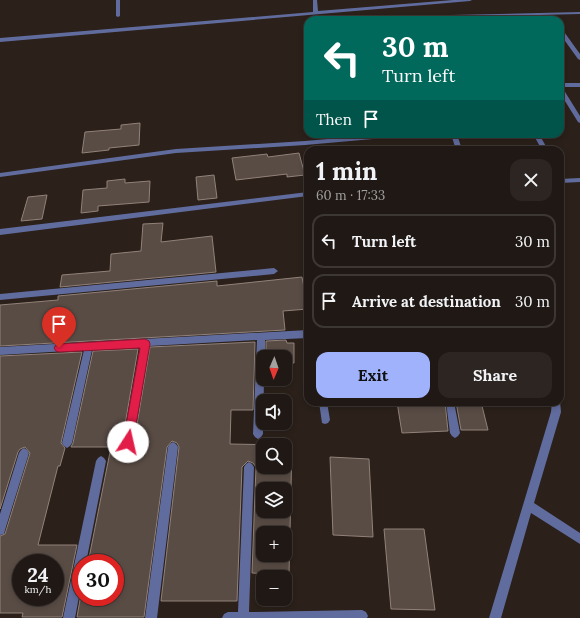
<!DOCTYPE html>
<html lang="en">
<head>
<meta charset="utf-8">
<style>
  body { margin:0; font-family:Lora,serif; background:#2d2522; color:#f1f3f6; height:100vh; display:flex; flex-direction:column; font-size:15px; white-space:nowrap }
  * { box-sizing:border-box; margin:0 }
  p { font-size:13px; color:#a2a0a0 }
  .icon { flex:none; width:22px; height:22px; fill:none; stroke:currentColor; stroke-width:2; stroke-linecap:round; stroke-linejoin:round }
  .map { position:relative; flex:1; overflow:hidden }
  .panel { position:absolute; left:304px; top:146px; width:260px; height:260px; display:flex; flex-direction:column; background:#201814; border-radius:12px; box-shadow:0 2px 6px #0003,0 0 0 1px #3d3734 }
  .panel>* { flex:none }
  .guide { position:absolute; left:304px; top:16px; width:260px; height:122px; border-radius:12px; box-shadow:0 2px 6px #0003,0 0 0 1px #3d3734; background:#00695c; color:#fff; overflow:hidden }
  .needle { width:26px; rotate:182deg }
  .fabs { position:absolute; left:256px; top:350px; display:grid; gap:8px }
  .fabs a { display:grid; place-items:center; width:36px; height:36px; border-radius:8px; background:#201814; box-shadow:0 2px 6px #0003,0 0 0 1px #3d3734; font-size:20px }
  .speed { position:absolute; left:12px; top:554px; display:flex; gap:8px; font-size:20px; font-weight:700; text-align:center }
  .speed>* { display:grid; place-content:center; width:52px; height:52px; border-radius:50%; background:#201814; box-shadow:0 2px 6px #0003,0 0 0 1px #3d3734; line-height:1 }
  .speed small { font-size:10px; font-weight:400 }
  .speed .limit { border:6px solid #d22; background:#fff; color:#111 }
  .pin { position:absolute; display:grid; place-items:center; width:34px; height:34px; color:#fff; margin:-41px -17px; border-radius:50% 50% 50% 0; rotate:-45deg; box-shadow:0 0 4px #0007 }
  .pin .icon { rotate:45deg }
  .me { position:absolute; width:44px; margin:-22px; rotate:10deg; stroke-linejoin:round; filter:drop-shadow(0 0 3px #0008) }
  .turn { display:flex; align-items:center; gap:14px; height:84px; padding:0 12px; font-size:18px }
  .turn .icon { width:52px; height:52px; stroke-width:2.5 }
  .turn b { display:block; font-size:28px; line-height:34px }
  .then { display:flex; align-items:center; height:38px; padding:0 12px; background:#0003; gap:8px; font-size:15px }
  .round { display:grid; place-items:center; flex:none; width:42px; height:42px; border-radius:12px; background:#2d2522 }
  .headline { display:flex; align-items:center; justify-content:space-between; height:68px; padding:0 12px }
  h1 { font-size:24px; font-weight:800; line-height:30px }
  .primary-button { display:flex; gap:8px; margin-top:auto; padding:8px 12px }
  .primary-button a { flex:1; height:46px; border-radius:12px; background:#a1b2fd; color:#111; font-size:16px; font-weight:800; line-height:46px; text-align:center }
  .primary-button a+a { background:#2d2522; color:#f1f3f6 }
  ul { padding:0; list-style:none }
  li { display:flex; align-items:center; gap:12px; height:54px; margin:0 8px 6px; padding:0 4px; border:2px solid #3d3734; border-radius:12px }
  li div { flex:1 }
  li b { display:block; font-size:15px }
  li em { font-style:normal }
  .map>svg:first-child { display:block }
  .building { fill:#594c45; stroke:#91827a; fill-rule:evenodd }
  .lines { fill:none; stroke-linecap:round; stroke-linejoin:round }
  .minor { fill:#616c9e; fill-rule:evenodd }
  .route { fill:#e11d48; stroke:#92132f }
</style>
</head>
<body>
<div class="map">
<svg width="580" height="618" viewBox="0 0 580 618">
  <rect width="100%" height="100%" fill="#2b201a"/>
  <path class="building" d="M140 123 139 145 109 148V150L82 153 85 132 121 129V125Z
    M299 153 305 175 287 177V174L236 180 232 158 267 154 268 157Z
    M214 175 217 198 198 200 196 177Z
    M125 179V183L150 181 149 202 98 206V211L81 213 83 190 107 188V181Z
    M47 195 42 219 21 221 28 197Z
    M163 223 161 242 212 236 216 272 60 287 62 275 110 271 111 254 141 251 143 224Z
    M302 277 308 309 283 311 285 330 0 346V305L58 300V296L217 281V286Z
    M286 340 287 343H294V363H285V357H266V341Z
    M255 342 253 410H231L230 444 282 445H263V467H285V445H292L289 575 252 573 256 467 253 463 248 461 242 467 237 601H161L179 447 177 443 172 441 167 447 144 617H77L81 594V597H115V563H88L111 447H71L73 443 93 351 138 349 122 442 124 446 129 448 134 442 150 347ZM263 489H285V511H263ZM263 533H285V555H263Z
    M82 352 61 443 65 448 60 466H58L38 545H77L62 617H22L23 613H0V536L5 534 30 453 25 447 20 449 18 452 0 509V356ZM21 563H55V597H21Z
    M397 402H445L448 431 402 433Z
    M456 402H481L488 430H461Z
    M330 457 369 459 373 537 333 535Z
    M384 529H424L435 610 391 609Z"/>
  <g class="lines">
    <path class="minor" d="M116 0H120V16L118 17 116 16Z
      M313 0H317L318 11 453 0H472L470 1 0 42V38L313 12Z
      M580 12V14L451 17 440 20H431L451 15Z
      M560 28 562 29 580 54V60L578 59 560 34Z
      M560 83H580V87H562L580 116V123L578 122 560 93Z
      M384 134H410L407 136 305 145 176 153 0 177V173L176 149 305 141Z
      M451 134H457L462 150H456Z
      M533 134H539L548 150H542Z
      M580 178V182L560 183V179Z
      M308 192V196L0 235V229Z
      M274 268 278 271 274 274 0 300V294Z
      M308 330V338L265 340V357H263V379H264L263 434 261 437 258 439 255 437 253 434 257 340 149 346 133 442 131 445 128 447 125 445 123 442 140 347 92 350 72 443 70 446 67 448 64 446 62 443 84 350 0 355V347Z
      M560 401 561 412 534 503 580 533V544L531 513 501 618H489L551 412 552 402H560Z
      M319 402H327L330 420 328 423 325 424 322 423Z
      M446 402H454L460 433 458 436 455 438 452 436 450 433Z
      M173 442 176 444 178 447 157 618H145L168 447 170 444Z
      M24 448 27 450 29 453 5 530 4 534 0 535V514L19 453 21 450Z
      M101 456 104 458 106 461 86 563H81V586L75 618H63L96 461 98 458Z
      M249 462 252 464 254 467 249 612 362 610 366 612 368 616 367 618H222L224 614 228 612H238L244 467 246 464Z"/>
  </g>
  <path class="route" d="M145 339 149 341 150 344 133 442 132 446 128 448 124 446 123 442 140 348 59 352 56 351 54 348 56 345 59 344Z"/>
</svg>
<div class="fabs">
<a><svg class="needle" viewBox="-14 -14 28 28"><path d="M0-13l5 13h-10z" fill="#e53935"/><path d="M0 13l5-13h-10z" fill="#a2a0a0"/></svg></a>
<a><svg class="icon" aria-label="sound" viewBox="0 0 24 24"><path d="M4 9h4l5-4v14l-5-4H4zM17 9q2 3 0 6"/></svg></a>
<a><svg class="icon" aria-label="search" viewBox="0 0 24 24"><circle cx="10" cy="10" r="6"/><path d="M15 15l6 6"/></svg></a>
<a><svg class="icon" aria-label="layers" viewBox="0 0 24 24"><path d="M12 4l9 5-9 5-9-5zM3 14l9 5 9-5"/></svg></a>
<a>+</a>
<a>−</a>
</div>
<div class="speed"><div>24<small>km/h</small></div><div class="limit">30</div></div>
<div class="pin" style="left:59px;top:348px;background:#d93025"><svg class="icon" aria-label="arrive" viewBox="0 0 24 24"><path d="M6 21V4h12l-3 4 3 4H6"/></svg></div>
<svg class="me" style="left:128px;top:442px" viewBox="-20 -20 40 40"><circle r="19" fill="#fff"/><path d="M0-13L10 11 0 6-10 11z" fill="#e11d48"/></svg>
<div class="guide">
<div class="turn"><svg class="icon" aria-label="left" viewBox="0 0 24 24"><path d="M17 20v-9H6M10 6l-5 5 5 5"/></svg><div><b>30 m</b>Turn left</div></div>
<div class="then">Then<svg class="icon" aria-label="arrive" viewBox="0 0 24 24"><path d="M6 21V4h12l-3 4 3 4H6"/></svg></div>
</div>
<section class="panel">
<div class="headline"><div><h1>1 min</h1><p>60 m · 17:33</p></div><a class="round"><svg class="icon" aria-label="close" viewBox="0 0 24 24"><path d="M6 6l12 12M18 6L6 18"/></svg></a></div>
<ul>
<li><svg class="icon" aria-label="left" viewBox="0 0 24 24"><path d="M17 20v-9H6M10 6l-5 5 5 5"/></svg><div><b>Turn left</b></div><em>30 m</em></li>
<li><svg class="icon" aria-label="arrive" viewBox="0 0 24 24"><path d="M6 21V4h12l-3 4 3 4H6"/></svg><div><b>Arrive at destination</b></div><em>30 m</em></li>
</ul>
<div class="primary-button"><a>Exit</a><a>Share</a></div>
</section>
</div>
</body>
</html>
